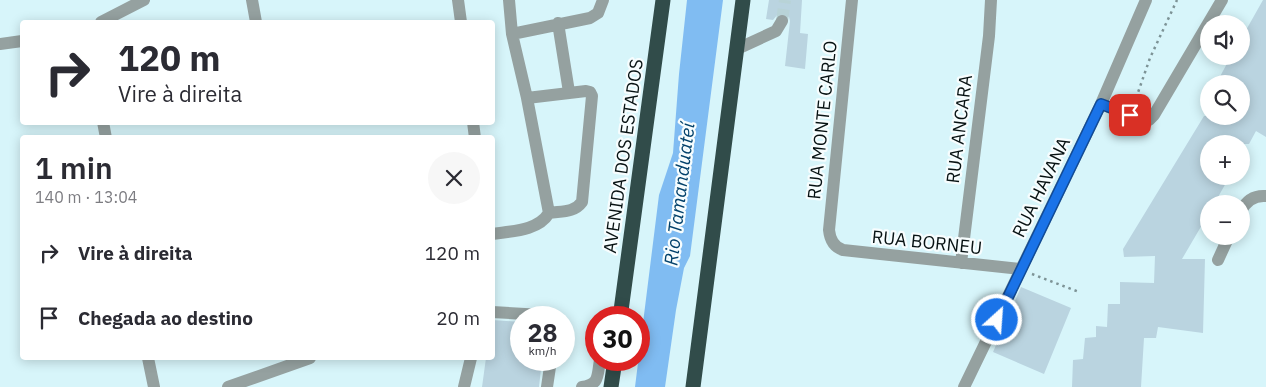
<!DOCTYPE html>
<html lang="pt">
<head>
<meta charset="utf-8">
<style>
  body { margin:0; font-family:"IBM Plex Sans",sans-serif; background:#f7f7f7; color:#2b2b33; height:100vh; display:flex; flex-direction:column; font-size:19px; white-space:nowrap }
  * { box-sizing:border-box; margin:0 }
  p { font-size:16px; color:#7c7c81 }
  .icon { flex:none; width:28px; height:28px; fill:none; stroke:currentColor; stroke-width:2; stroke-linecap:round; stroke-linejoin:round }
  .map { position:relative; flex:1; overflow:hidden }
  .details { position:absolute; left:20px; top:135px; width:475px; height:225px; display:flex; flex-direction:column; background:#fff; border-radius:5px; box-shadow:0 2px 12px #0003 }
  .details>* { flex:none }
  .hud { position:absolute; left:20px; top:20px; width:475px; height:105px; border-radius:5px; box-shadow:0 2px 12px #0003; background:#fff; color:#2b2b33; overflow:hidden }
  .controls { position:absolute; left:1200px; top:15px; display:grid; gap:10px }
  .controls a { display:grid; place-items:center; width:50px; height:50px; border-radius:50%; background:#fff; box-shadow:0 2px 12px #0003; font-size:25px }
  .speed { position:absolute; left:510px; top:306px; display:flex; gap:10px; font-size:25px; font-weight:700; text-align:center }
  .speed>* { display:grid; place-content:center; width:65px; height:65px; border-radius:50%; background:#fff; box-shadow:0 2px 12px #0003; line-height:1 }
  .speed small { font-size:12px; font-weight:400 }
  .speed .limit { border:8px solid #d22; background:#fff; color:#111 }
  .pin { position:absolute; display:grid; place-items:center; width:42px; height:42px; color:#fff; margin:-21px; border-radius:10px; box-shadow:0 2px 8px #0006 }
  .me { position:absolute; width:55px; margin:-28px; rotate:26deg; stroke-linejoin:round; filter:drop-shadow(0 0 4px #0008) }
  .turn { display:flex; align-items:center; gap:18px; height:105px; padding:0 15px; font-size:22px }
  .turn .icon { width:65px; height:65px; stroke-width:2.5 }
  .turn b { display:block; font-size:35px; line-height:42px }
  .round { display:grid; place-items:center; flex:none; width:52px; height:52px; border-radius:26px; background:#f7f7f7 }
  .head { display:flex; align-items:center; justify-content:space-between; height:85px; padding:0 15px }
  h1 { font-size:30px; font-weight:600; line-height:38px }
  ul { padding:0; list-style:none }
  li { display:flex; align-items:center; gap:15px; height:65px; padding:0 15px }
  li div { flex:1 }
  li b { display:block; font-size:19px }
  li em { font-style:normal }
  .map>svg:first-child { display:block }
  .water { fill:#80bcf2 }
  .building { fill:#bad4e0 }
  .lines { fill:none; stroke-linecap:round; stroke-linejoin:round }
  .minor-tunnel { stroke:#b8d3d7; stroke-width:12; stroke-dasharray:12 6; stroke-linecap:butt }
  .path { stroke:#7d9396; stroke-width:2.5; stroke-dasharray:2.5 4; stroke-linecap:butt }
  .minor { stroke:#95a1a0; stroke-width:12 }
  .highway { stroke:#314c4a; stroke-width:15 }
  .route-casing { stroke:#114b97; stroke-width:12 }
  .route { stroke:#1a73e8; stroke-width:9 }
  .labels { text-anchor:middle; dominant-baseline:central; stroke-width:4.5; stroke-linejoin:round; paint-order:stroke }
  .street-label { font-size:18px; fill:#071213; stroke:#f7fdfe }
  .water-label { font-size:19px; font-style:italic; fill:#02416b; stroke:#f7fdfe }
</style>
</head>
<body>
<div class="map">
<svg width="1266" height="387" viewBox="0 0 1266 387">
  <rect width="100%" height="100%" fill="#d7f5fa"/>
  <path class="water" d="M687 0H723L690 256 684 268 676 310 665 387H635L659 195 673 153 679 74Z"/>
  <path class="building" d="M769 0H802L800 33 808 34 805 69 785 66 790 21 789 17 783 13 778 14 773 20 766 19Z
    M1263 0H1266V137L1256 131 1249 144H1209V176H1230L1214 204H1209V213L1182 259H1205L1203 333 1158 327 1156 338H1144L1141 387H1072L1073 360 1083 359 1085 338 1096 337V326L1107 327 1108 304H1120V282L1154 283 1155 256 1124 257 1123 249 1204 116H1241V84H1216L1231 56H1241V39Z
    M1021 287 1071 308 1044 374 993 352Z
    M492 320 521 322V360H542L539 387H482L486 358H492Z"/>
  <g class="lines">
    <path class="minor-tunnel" d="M782 21 785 0"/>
    <path class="path" d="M1134 104 1150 58 1177 0
      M1032 274 1079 292"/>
    <path class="minor" d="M252 0 256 22
      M458 0 461 22
      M852 0 829 230C830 240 834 247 843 250L1021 269
      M101 22 144 0
      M558 23 569 92
      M512 34 590 18 598 13 603 0
      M0 44 22 41
      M737 49 776 31 782 21
      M527 98 586 91 590 92 592 96 582 202C574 213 561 211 549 213
      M1101 104 1144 121 1149 120 1154 115 1222 0
      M103 122 106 138
      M473 122 475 138
      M1241 211C1246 201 1254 195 1266 196
      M492 234C512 231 538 231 549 213L527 98 512 34 509 0
      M1218 260 1229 236
      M961 263 989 36 991 0
      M492 312 542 315 548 318
      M148 358 154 387
      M228 387 310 358
      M464 387 471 358
      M547 387 551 360
      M582 387C600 384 597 376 600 360
      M964 387 1101 104 1146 0"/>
    <path class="highway" d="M620 318 663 0
      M611 387 615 360
      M693 387 743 0"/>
  </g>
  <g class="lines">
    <defs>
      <path id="route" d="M997 320 1101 104 1130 115"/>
    </defs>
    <use href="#route" class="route-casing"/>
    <use href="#route" class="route"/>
  </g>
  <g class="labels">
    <g class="street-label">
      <text transform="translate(822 120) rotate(-84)">RUA MONTE CARLO</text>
      <text transform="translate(959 129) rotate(-83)">RUA ANCARA</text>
      <text transform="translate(623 156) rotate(-82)">AVENIDA DOS ESTADOS</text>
      <text transform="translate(1041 187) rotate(-64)">RUA HAVANA</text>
      <text transform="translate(927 242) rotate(6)">RUA BORNEU</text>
    </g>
    <g class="water-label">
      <text transform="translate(679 194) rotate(-83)">Rio Tamanduateí</text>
    </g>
  </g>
</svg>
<div class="controls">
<a><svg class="icon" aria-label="sound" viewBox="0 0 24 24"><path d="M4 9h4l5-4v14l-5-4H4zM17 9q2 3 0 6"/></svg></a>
<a><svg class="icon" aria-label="search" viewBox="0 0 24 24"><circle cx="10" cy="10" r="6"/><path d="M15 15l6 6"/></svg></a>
<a>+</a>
<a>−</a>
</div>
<div class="speed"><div>28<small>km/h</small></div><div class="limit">30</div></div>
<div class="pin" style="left:1130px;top:115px;background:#d93025"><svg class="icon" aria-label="arrive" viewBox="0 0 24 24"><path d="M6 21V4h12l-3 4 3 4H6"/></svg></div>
<svg class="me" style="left:997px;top:320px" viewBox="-20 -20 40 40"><circle r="17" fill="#1a73e8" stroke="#fff" stroke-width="3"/><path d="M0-11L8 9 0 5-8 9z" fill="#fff"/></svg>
<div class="hud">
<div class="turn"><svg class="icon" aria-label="right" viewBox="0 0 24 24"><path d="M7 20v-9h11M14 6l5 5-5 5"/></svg><div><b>120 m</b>Vire à direita</div></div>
</div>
<section class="details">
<div class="head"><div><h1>1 min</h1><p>140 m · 13:04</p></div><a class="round"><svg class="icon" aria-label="close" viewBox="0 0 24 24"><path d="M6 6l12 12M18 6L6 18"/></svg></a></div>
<ul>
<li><svg class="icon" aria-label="right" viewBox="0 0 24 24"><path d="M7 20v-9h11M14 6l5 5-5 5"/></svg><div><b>Vire à direita</b></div><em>120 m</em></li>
<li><svg class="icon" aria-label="arrive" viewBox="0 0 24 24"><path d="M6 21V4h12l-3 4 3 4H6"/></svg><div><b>Chegada ao destino</b></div><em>20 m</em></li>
</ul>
</section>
</div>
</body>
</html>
